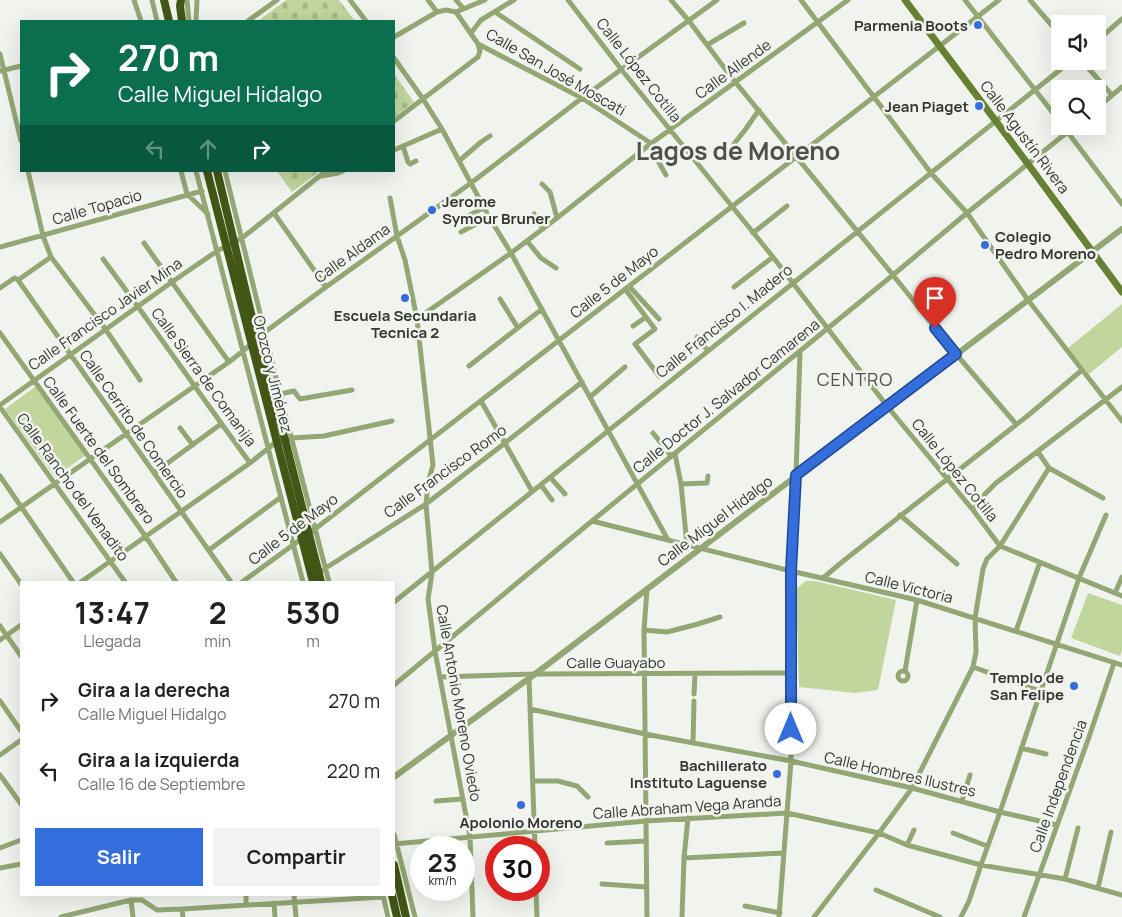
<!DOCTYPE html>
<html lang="es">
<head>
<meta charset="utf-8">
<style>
  body { margin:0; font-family:Manrope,sans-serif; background:#f2f2f2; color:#202124; height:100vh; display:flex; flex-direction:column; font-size:19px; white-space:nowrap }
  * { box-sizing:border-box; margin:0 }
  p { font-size:16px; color:#757577 }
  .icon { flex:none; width:28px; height:28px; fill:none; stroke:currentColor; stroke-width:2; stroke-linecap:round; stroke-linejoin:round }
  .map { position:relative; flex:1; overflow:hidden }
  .drawer { position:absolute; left:20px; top:581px; width:375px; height:315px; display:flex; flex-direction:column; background:#fff; border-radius:0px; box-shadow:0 5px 20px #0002 }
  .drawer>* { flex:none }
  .guide { position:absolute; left:20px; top:20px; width:375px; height:152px; border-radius:0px; box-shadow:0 5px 20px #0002; background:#0b6e4f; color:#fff; overflow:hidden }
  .controls { position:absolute; left:1051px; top:15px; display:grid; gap:10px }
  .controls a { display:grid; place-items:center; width:55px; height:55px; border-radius:0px; background:#fff; box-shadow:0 5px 20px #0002; font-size:25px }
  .speed { position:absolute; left:410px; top:836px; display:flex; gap:10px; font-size:25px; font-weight:700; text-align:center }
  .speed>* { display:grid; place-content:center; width:65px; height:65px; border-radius:50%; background:#fff; box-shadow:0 5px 20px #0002; line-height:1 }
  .speed small { font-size:12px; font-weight:400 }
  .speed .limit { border:8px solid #d22; background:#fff; color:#111 }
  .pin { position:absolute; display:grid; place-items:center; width:42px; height:42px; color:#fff; margin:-51px -21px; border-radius:50% 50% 50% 0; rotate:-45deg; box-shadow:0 0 5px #0007 }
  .pin .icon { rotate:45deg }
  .me { position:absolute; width:55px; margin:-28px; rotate:0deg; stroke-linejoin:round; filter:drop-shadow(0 0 4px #0008) }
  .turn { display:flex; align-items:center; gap:18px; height:105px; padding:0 15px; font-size:22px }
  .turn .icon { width:65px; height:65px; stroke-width:2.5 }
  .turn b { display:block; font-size:35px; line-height:42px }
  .lanes { display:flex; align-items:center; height:48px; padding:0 15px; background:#0003; justify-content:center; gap:25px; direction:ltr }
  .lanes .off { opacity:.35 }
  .eta { display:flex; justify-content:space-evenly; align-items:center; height:85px; text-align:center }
  .eta b { font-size:30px; font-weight:700; line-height:35px }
  .cta { display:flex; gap:10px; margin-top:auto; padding:10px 15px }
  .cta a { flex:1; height:58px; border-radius:0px; background:#346edd; color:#fff; font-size:20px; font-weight:700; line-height:58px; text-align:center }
  .cta a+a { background:#f2f2f2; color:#202124 }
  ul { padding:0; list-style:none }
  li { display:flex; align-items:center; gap:15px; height:70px; padding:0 15px }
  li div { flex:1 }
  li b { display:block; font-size:19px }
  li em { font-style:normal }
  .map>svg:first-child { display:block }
  .cemetery { fill:url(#cemetery-stones) }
  .park { fill:#c0d69d }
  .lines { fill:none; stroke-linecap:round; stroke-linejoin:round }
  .minor { stroke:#93a774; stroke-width:5 }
  .tertiary { stroke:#93a774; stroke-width:6 }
  .secondary { stroke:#668131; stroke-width:7 }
  .trunk { stroke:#425616; stroke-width:8 }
  .route-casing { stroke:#224890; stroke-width:12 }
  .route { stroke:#346edd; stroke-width:9 }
  .poi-dot { fill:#346edd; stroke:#f1f4ee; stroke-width:2 }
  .labels { text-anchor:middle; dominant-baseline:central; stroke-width:5; stroke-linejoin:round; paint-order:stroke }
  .poi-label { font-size:15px; font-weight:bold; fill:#353634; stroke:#f1f4ee; text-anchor:end }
  .street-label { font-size:15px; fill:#353634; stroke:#f1f4ee }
  .quarter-label { font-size:18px; letter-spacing:1px; fill:#4f514c; stroke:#f1f4ee }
  .town-label { font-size:25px; font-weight:bold; fill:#4f514c; stroke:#f1f4ee }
</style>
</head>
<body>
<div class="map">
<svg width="1122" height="917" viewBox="0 0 1122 917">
  <defs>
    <pattern id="cemetery-stones" width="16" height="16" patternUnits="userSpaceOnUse" patternTransform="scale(1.25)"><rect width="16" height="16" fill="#c0d69d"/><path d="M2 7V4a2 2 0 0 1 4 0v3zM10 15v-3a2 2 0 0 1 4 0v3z" fill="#a6b888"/></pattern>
  </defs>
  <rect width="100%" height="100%" fill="#f1f4ee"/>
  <path class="cemetery" d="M286 0H339L355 21H258Z
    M394 74 414 102 394 117Z
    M277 171H320L292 192Z"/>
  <path class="park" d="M1122 304V347L1089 374 1068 348Z
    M36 386 86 455 55 477 5 409Z
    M806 581H815L896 600 878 690 855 693 799 687 796 589Z
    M1088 593 1122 605V650L1120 656 1071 638Z"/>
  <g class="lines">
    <path class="minor" d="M134 0 141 21
      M152 0 157 21
      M187 0 189 21
      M350 0 366 21
      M428 0 437 12
      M456 0 463 8
      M568 0 621 69 773 257 887 406 973 510 1000 546 1122 596
      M671 0 689 21 732 78 893 275 956 354 1016 424
      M801 0 931 173 967 213 1028 300 1122 421
      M965 0 1060 122
      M1030 0 1060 35
      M456 12 478 44 582 98 652 144
      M495 12 580 69
      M196 21 197 0
      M248 21 277 0
      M471 33 481 20 514 0
      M394 37 437 12 446 10 456 12 485 0
      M1098 40 1122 19
      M707 45 744 23
      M0 54 21 141
      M394 58 423 99 442 129 489 217 511 253 668 540
      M1082 61 1112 95
      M0 71 21 66
      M1098 107 1122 87
      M394 121 478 57 480 51 478 44
      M1063 126 1122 204
      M734 144 745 130 759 110
      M649 145 666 175
      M403 146 408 162 410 164 416 161
      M394 150 442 129
      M459 161 481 142 490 136
      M28 171 43 236 51 257 106 330 140 380
      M181 171 187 194 208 214
      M196 171 303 582
      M225 171 280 394 329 582
      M321 176 338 173 343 171
      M542 184 550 192 557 218
      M390 198 397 236 405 260 417 319 433 465 428 483 426 504 432 573 428 599 435 651 470 837 473 917
      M274 213 326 287
      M534 214 543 229
      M453 224 485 207
      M461 232 489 217
      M753 233 787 206
      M527 241 541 258 556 268
      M144 243 229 362
      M0 247 202 191
      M103 259C153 326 200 395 250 463
      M18 280 51 257
      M629 286 659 319
      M734 287 773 257
      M0 288 13 279 15 278 18 280 231 582
      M625 289 655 329 635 344 659 376
      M500 299 518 328
      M417 319 511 253 557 218 649 145 848 0
      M633 326 646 317
      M0 333 146 537 176 582
      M697 337 708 351
      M469 366 542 309
      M280 394 294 391 300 399 352 390
      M590 397 625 367
      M481 401 532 491
      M0 405 172 282 217 251 242 238 326 171
      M0 407 125 582
      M180 428 193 445
      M653 433 671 456
      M1038 452 1049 468 1103 498
      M675 454 681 484 687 545
      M154 473 221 424
      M0 476 73 582
      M550 477 565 494
      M681 484 707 483 708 476
      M541 485 552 500
      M973 510 985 494 996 483 1122 387
      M900 515 957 564
      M592 521 791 571 917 600 1122 665
      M0 522 229 362 243 351 265 332 326 287 471 183 582 98 717 0
      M209 550 281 497
      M0 554 21 584
      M318 573 426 504 505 443 582 382
      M823 578 842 562 1031 413 1082 370
      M81 582 250 463 276 442 292 438 324 436 392 421
      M242 582 315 529 999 0
      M1115 593 1122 577
      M394 602 1071 61
      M0 626 21 656
      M644 630 667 632 698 624 720 617
      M1016 631 1040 562
      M0 640 21 625
      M973 667 1040 691
      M898 676a5 5 0 1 1 10 0a5 5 0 1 1-10 0Z
      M905 671 917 600
      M440 677 535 674 791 673
      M529 678 535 848
      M394 685 592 521 893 275 967 213 1075 126
      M694 694 695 674
      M0 701 21 731
      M530 709 645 734 791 761 912 788 1000 812 1057 825
      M693 743 694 701
      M1021 748 1046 754
      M0 755 21 740
      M0 775 21 804
      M533 781H558L577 786 588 797
      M436 801 462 799
      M962 801 970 775
      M953 833 987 846
      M394 834 415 917
      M607 843 646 841
      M394 844 646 821 787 813 879 833 907 845 981 865 1065 879 1122 895
      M907 845 914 830
      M0 848 21 840
      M684 858 784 853
      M0 868 21 864
      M1065 879 1078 828
      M602 884 646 887
      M1098 888 1111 832
      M536 890 537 917
      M876 890 940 917
      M246 895V905
      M294 895 296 917
      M383 895 388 917
      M131 900 133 917
      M142 900 157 910 182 909 383 897
      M274 903 275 917
      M745 906 780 913
      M182 909 183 917
      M61 917 131 900H142
      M647 917 644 630 647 589
      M682 917 684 858 688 818
      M779 917 791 761V571L796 475 800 352
      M814 917 879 833 912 788 973 667 976 652 975 618 983 569 987 559 1000 546 1049 468
      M961 917 969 901 981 865 1000 812 1079 578 1106 515
      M1024 917 1089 737 1114 663"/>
    <path class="tertiary" d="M394 777 535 674 1122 229"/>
    <path class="secondary" d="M905 0 1028 164 1122 292"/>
    <path class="trunk" d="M164 0 169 21
      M181 0 180 6 182 21
      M207 171 313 582
      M217 171 257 338 285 440 321 582
      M394 865 406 917
      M392 895 397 917"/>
  </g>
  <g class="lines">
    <defs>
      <path id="route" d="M791 729V571L796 475 956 354 935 328"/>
    </defs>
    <use href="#route" class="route-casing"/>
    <use href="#route" class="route"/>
  </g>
  <g class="poi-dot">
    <circle cx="978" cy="25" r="5"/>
    <circle cx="979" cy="106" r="5"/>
    <circle cx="432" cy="210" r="5"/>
    <circle cx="985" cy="245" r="5"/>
    <circle cx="405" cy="298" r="5"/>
    <circle cx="1074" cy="686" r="5"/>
    <circle cx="777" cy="774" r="5"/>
    <circle cx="521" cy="805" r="5"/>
  </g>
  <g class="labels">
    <g class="poi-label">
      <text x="968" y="25">Parmenia Boots</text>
      <text x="969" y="106">Jean Piaget</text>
      <text x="442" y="201" text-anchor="start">Jerome<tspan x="442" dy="17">Symour Bruner</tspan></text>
      <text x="995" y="236" text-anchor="start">Colegio<tspan x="995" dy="17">Pedro Moreno</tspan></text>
      <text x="405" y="315" text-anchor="middle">Escuela Secundaria<tspan x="405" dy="17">Tecnica 2</tspan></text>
      <text x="1064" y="677">Templo de<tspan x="1064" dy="17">San Felipe</tspan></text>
      <text x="767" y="765">Bachillerato<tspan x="767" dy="17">Instituto Laguense</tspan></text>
      <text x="521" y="822" text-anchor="middle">Apolonio Moreno</text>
    </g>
    <g class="street-label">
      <text transform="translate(733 69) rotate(-36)">Calle Allende</text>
      <text transform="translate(639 70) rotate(52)">Calle López Cotilla</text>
      <text transform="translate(556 72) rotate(30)">Calle San José Moscati</text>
      <text transform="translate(1025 137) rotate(53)">Calle Agustín Rivera</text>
      <text transform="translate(97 207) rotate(-16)">Calle Topacio</text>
      <text transform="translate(352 253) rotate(-36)">Calle Aldama</text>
      <text transform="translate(614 282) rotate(-38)">Calle 5 de Mayo</text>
      <text transform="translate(105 314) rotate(-35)">Calle Francisco Javier Mina</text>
      <text transform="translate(724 321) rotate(-39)">Calle Francisco I. Madero</text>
      <text transform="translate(273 374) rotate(76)">Orozco y Jiménez</text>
      <text transform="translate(204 377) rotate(54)">Calle Sierra de Comanija</text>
      <text transform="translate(726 396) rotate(-39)">Calle Doctor J. Salvador Camarena</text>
      <text transform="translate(134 424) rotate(55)">Calle Cerrito de Comercio</text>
      <text transform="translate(99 450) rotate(54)">Calle Fuerte del Sombrero</text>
      <text transform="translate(955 470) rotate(51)">Calle López Cotilla</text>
      <text transform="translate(445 471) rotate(-36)">Calle Francisco Romo</text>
      <text transform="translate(73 487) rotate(54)">Calle Rancho del Venadito</text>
      <text transform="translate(715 521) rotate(-37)">Calle Miguel Hidalgo</text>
      <text transform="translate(293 529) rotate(-37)">Calle 5 de Mayo</text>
      <text transform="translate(909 587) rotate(14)">Calle Victoria</text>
      <text x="616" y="662">Calle Guayabo</text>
      <text transform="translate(459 703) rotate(80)">Calle Antonio Moreno Oviedo</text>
      <text transform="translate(900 774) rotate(13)">Calle Hombres Ilustres</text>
      <text transform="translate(1058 786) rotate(-70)">Calle Independencia</text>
      <text transform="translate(687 807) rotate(-4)">Calle Abraham Vega Aranda</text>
    </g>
    <g class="quarter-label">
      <text x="855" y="379">CENTRO</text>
    </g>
    <g class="town-label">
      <text x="738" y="150">Lagos de Moreno</text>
    </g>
  </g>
</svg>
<div class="controls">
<a><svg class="icon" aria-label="sound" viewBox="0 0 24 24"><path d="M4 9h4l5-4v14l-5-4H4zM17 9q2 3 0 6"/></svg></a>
<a><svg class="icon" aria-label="search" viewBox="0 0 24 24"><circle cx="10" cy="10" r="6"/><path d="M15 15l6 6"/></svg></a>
</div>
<div class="speed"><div>23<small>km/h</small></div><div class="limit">30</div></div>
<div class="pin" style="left:935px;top:328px;background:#d93025"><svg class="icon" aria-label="arrive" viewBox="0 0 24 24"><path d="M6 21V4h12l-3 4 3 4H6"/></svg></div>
<svg class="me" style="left:791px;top:729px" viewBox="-20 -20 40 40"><circle r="19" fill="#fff"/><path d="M0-13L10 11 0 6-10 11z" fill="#346edd"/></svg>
<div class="guide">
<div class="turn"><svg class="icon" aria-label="right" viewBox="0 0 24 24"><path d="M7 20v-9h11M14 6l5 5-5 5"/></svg><div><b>270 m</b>Calle Miguel Hidalgo</div></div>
<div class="lanes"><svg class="icon off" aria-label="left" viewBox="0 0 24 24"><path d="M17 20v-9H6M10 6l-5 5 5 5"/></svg><svg class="icon off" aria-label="ahead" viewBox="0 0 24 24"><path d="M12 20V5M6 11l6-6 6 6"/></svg><svg class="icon" aria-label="right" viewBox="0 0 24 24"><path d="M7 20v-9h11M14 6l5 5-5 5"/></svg></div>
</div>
<section class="drawer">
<div class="eta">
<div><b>13:47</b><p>Llegada</p></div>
<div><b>2</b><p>min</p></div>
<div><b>530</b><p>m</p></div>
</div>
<ul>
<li><svg class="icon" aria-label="right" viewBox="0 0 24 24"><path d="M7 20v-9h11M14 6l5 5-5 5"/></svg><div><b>Gira a la derecha</b><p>Calle Miguel Hidalgo</p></div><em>270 m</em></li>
<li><svg class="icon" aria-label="left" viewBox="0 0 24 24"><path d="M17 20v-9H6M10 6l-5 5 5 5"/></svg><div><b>Gira a la izquierda</b><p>Calle 16 de Septiembre</p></div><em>220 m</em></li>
</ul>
<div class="cta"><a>Salir</a><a>Compartir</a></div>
</section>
</div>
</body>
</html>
